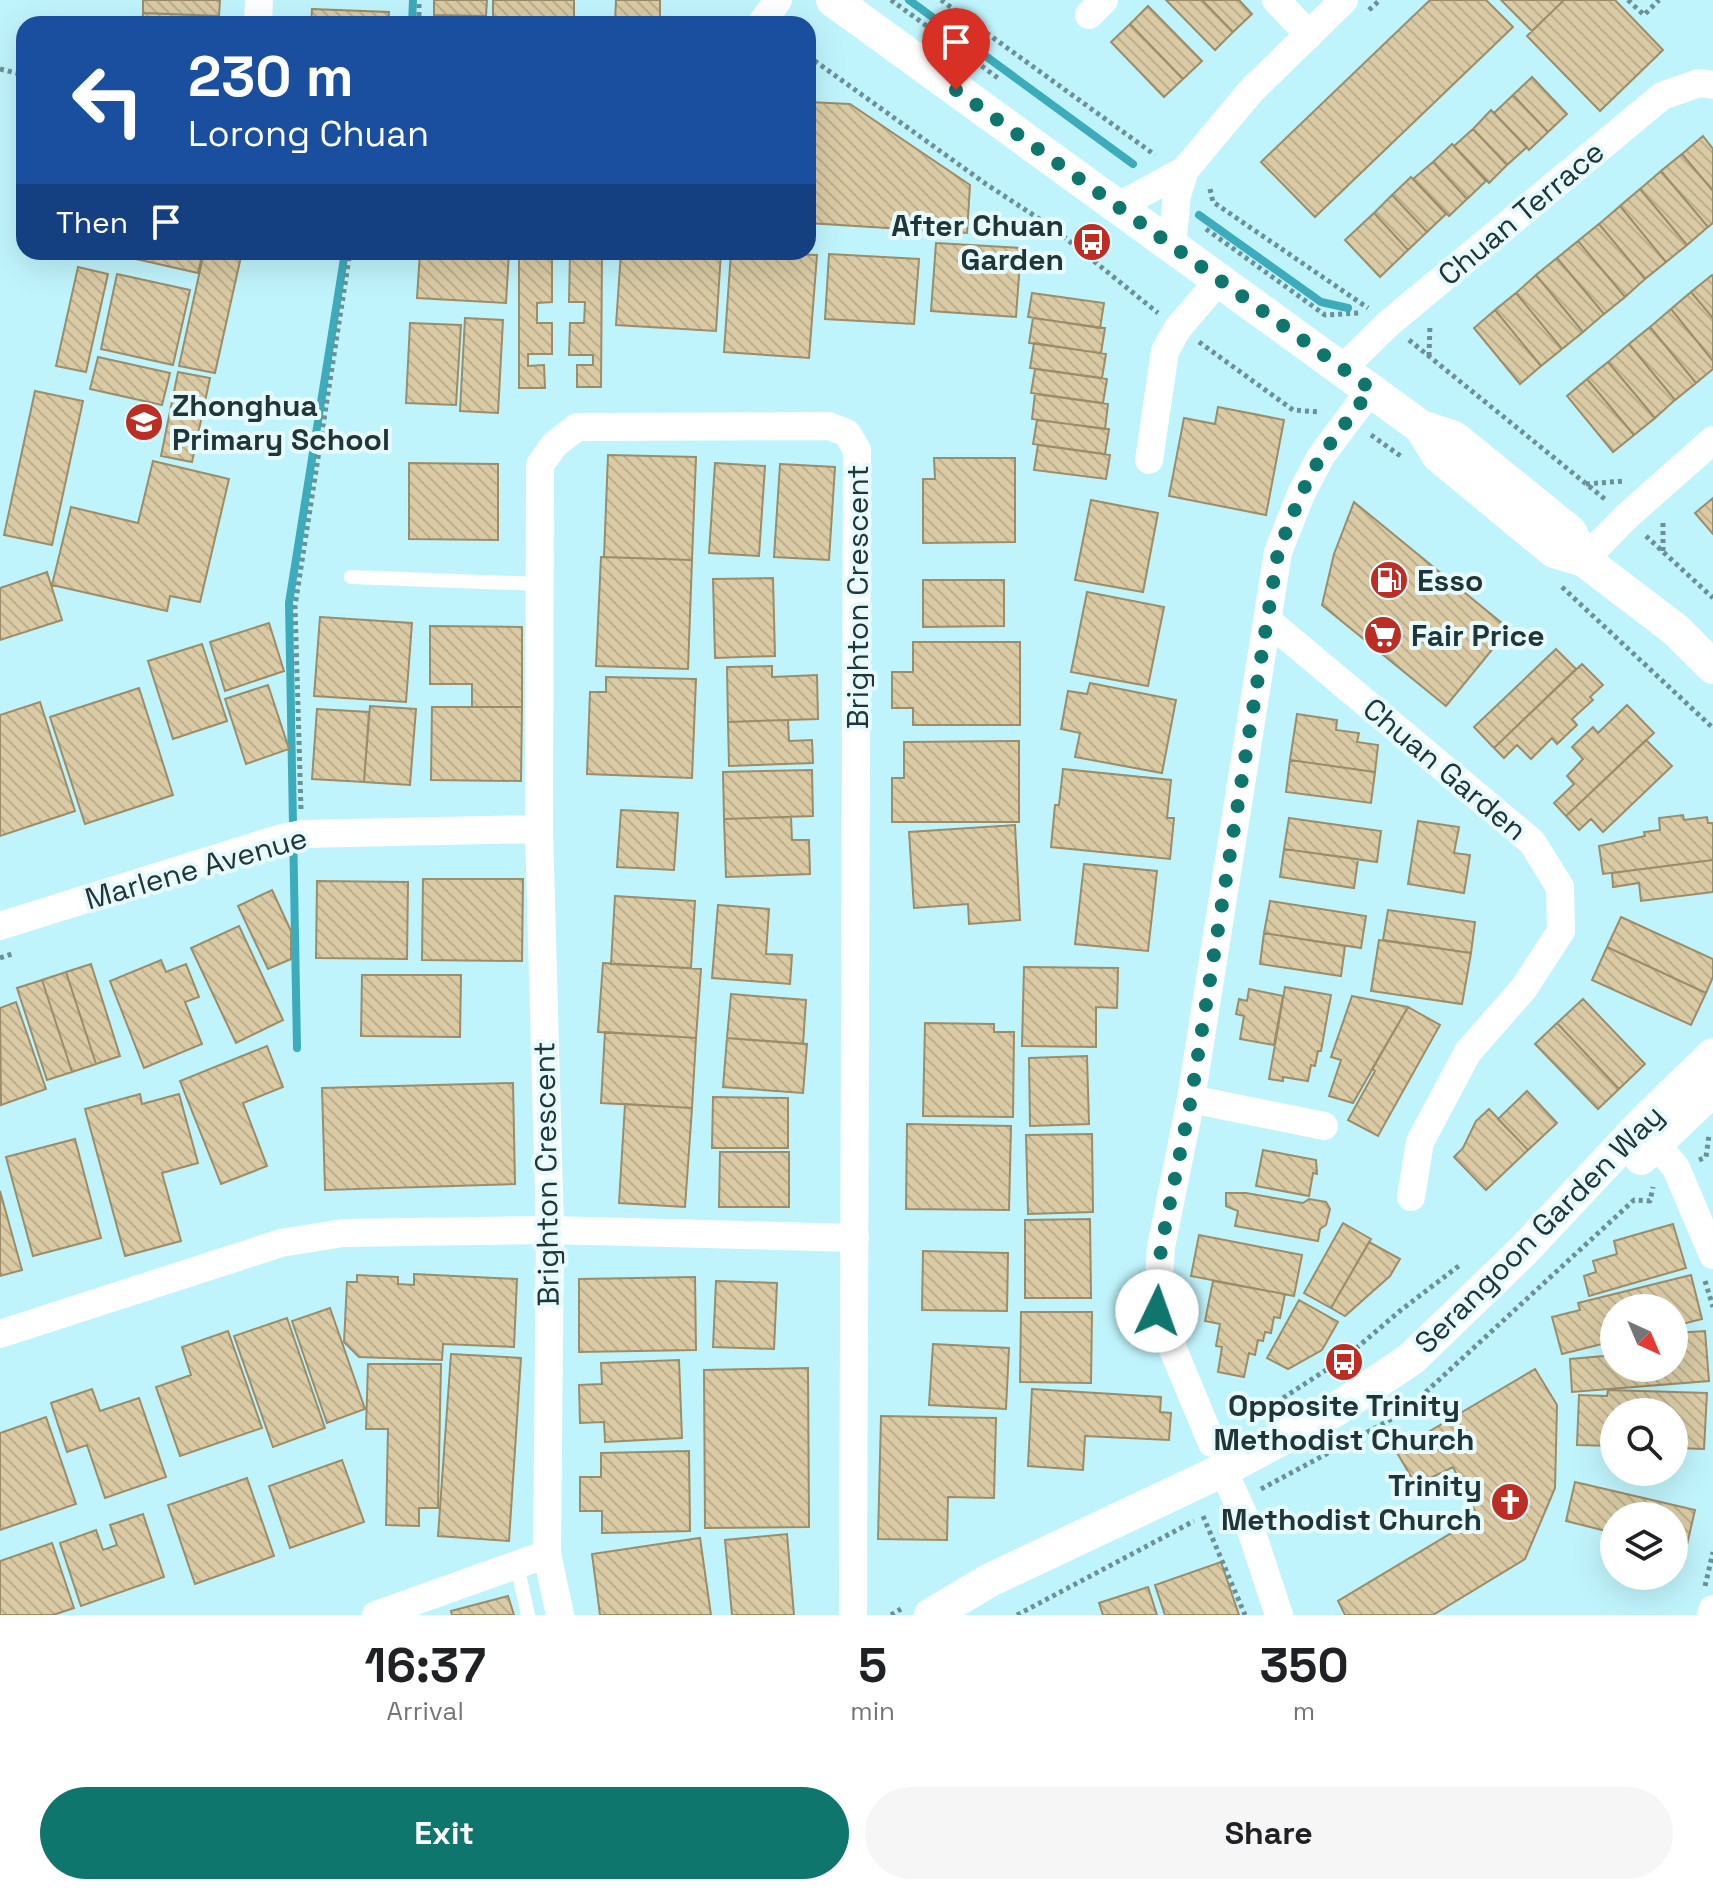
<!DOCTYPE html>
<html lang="en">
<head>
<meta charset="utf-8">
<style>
  body { margin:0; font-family:"Space Grotesk",sans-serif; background:#f6f6f6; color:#202124; height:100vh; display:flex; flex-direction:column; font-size:30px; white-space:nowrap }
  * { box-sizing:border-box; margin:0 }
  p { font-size:26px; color:#757577 }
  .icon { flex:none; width:44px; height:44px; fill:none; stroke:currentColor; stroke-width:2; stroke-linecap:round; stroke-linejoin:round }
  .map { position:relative; height:1615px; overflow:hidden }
  .drawer { display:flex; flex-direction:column; background:#fff; flex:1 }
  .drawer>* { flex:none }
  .hud { position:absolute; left:16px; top:16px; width:800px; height:244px; border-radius:24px; box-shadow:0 8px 32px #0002; background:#1a4fa0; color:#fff; overflow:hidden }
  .needle { width:52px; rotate:136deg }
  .buttons { position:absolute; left:1600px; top:1294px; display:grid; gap:16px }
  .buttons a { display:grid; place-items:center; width:88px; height:88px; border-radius:50%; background:#fff; box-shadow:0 8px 32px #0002; font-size:40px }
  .pin { position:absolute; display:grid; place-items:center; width:68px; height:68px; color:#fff; margin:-82px -34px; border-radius:50% 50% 50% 0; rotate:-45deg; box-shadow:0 0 8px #0007 }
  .pin .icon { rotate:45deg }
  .me { position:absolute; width:88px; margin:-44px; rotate:3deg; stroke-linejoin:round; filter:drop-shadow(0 0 6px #0008) }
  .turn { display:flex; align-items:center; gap:28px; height:168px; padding:0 40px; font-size:36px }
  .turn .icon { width:104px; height:104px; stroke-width:2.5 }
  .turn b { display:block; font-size:56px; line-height:68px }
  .then { display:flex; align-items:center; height:76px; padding:0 40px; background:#0003; gap:16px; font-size:30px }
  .eta { display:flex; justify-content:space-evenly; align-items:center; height:136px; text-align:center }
  .eta b { font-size:48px; font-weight:600; line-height:56px }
  .action { display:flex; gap:16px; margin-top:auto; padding:16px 40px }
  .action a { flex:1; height:92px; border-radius:48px; background:#0f766e; color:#fff; font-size:32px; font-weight:600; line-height:92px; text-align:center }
  .action a+a { background:#f6f6f6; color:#202124 }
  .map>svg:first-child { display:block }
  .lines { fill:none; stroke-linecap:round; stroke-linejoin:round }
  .stream { stroke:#3cabbb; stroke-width:8 }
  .building { fill:url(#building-back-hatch); stroke:#9b8d69; stroke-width:2 }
  .path { stroke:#6d9096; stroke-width:5; stroke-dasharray:4 4; stroke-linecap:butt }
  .service { stroke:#fff; stroke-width:14 }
  .minor { stroke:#fff; stroke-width:28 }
  .tertiary { stroke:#fff; stroke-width:34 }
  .route { stroke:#0f766e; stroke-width:14; stroke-dasharray:0 25.2 }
  .labels { text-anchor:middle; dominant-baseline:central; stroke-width:8; stroke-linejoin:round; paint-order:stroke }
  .street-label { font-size:30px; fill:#203538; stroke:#e7fbfe }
  .poi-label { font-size:30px; font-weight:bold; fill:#203538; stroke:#e7fbfe; text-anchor:start }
</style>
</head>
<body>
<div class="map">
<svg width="1713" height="1615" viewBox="0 0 1713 1615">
  <defs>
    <pattern id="building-back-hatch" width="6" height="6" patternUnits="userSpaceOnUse" patternTransform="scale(2)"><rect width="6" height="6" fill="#dacba5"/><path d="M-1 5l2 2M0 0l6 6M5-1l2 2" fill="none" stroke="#bbaf8f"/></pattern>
  </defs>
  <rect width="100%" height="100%" fill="#c0f4fc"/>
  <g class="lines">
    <path class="stream" d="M909 0 1133 164
      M412 24 413 0
      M1199 215 1321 302 1348 308
      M297 1048 289 603 345 252"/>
  </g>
  <path class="building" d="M143 0H220L219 16 143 13Z
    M434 0H487L486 16 434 15Z
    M493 0H574V24H493Z
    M616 0H660V24H615Z
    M1166 0H1202L1233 32 1215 50Z
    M1202 0H1239L1252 14 1233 32Z
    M1430 0H1486L1513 27 1315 217 1261 162Z
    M1501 0H1564L1532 31Z
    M1564 0H1615L1663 50 1600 111 1527 36Z
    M1148 6 1202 61 1183 79 1130 24Z
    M312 9 389 12 388 24H311Z
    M143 13 219 16V24H142Z
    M1130 24 1183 79 1164 97 1111 42Z
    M1532 77 1567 114 1548 132 1513 95Z
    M1513 95 1548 132 1529 150 1494 113Z
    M808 102 850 104 970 185 967 233 808 223Z
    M1491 110 1527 147 1507 165 1473 129Z
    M1473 129 1507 165 1489 183 1454 146Z
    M1703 136 1713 149V191L1682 154Z
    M1452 144 1486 181 1467 199 1433 162Z
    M1682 154 1713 191V223L1708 227 1661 171Z
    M1433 162 1467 199 1449 216 1413 179Z
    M1661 171 1708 227 1687 245 1640 189Z
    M1411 177 1446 214 1427 232 1392 195Z
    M1640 189 1687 245 1666 262 1620 206Z
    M1392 195 1427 232 1408 250 1374 213Z
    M1620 206 1666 262 1645 279 1599 224Z
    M1374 213 1408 250 1380 277 1345 240Z
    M1599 224 1645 279 1625 297 1578 241Z
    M1578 241 1625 297 1604 314 1557 258Z
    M936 243 1021 248 1016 317 931 311Z
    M105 252H203L198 273Z
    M204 252H242L215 373 179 366Z
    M420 252H509L506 303 417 298Z
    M519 252H552V302L537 303V323H552V354H528V366L544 365 545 388H519Z
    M570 252H602L601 387H577V365H593V355H569L570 323H584L585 302H569Z
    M621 252H721L716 331 616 325Z
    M731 252 817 255 809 358 724 352Z
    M829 254 919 259 914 324 825 319Z
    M1557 258 1604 314 1583 332 1536 275Z
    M78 267 108 274 86 372 56 366Z
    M117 274 190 290 173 365 101 349Z
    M1536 275 1583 332 1562 349 1516 293Z
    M1712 275 1713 276V318L1691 292Z
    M1691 292 1713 318V361L1671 309Z
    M1032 293 1104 303 1100 328 1028 317Z
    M1516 293 1562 349 1541 366 1495 310Z
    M1671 309 1713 361V369L1696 383 1650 327Z
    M1495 310 1541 366 1520 384 1474 328Z
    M465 318 503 320 498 413 460 411Z
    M1033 318 1105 328 1101 353 1029 343Z
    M410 323 461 325 456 405 406 403Z
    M1650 327 1696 383 1675 400 1629 344Z
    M1034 343 1106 354 1102 378 1030 368Z
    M1629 344 1675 400 1655 418 1608 362Z
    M98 357 170 373 162 405 90 389Z
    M1608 362 1655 418 1634 435 1587 379Z
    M1035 369 1107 379 1103 403 1031 393Z
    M178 372 210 378 192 462 161 456Z
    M1587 379 1634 435 1613 452 1567 396Z
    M35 391 83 401 52 545 4 535Z
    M1035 394 1108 404 1105 429 1032 419Z
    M1218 407 1284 420 1266 515 1169 496 1184 418 1215 424Z
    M1037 420 1109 429 1105 454 1033 444Z
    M1038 445 1110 455 1106 479 1034 470Z
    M608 455 696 457 692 560 604 557Z
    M934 458H1015V542L923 543V479H935Z
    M153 461 229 479 200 602 170 596 167 611 52 585 71 507 138 523Z
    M409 463 498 464V540L409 539Z
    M715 463 765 466 759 556 709 553Z
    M780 464 835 467 829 560 774 557Z
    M1713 498V534L1695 513Z
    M1091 500 1158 513 1143 592 1075 580Z
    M1354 502 1509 629 1446 706 1322 605 1334 554Z
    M601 557 692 560 688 669 596 666Z
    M47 572 62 620 0 640V588Z
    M773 578 775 656 715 658 713 579Z
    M923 580H1004V626L923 627Z
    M1087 592 1164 607 1148 686 1071 672Z
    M320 617 412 623 406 702 314 696Z
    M269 623 284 671 225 691 210 642Z
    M430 626 522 627V707H472V684H430Z
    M913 642H1020V725H913V708H892V672H913Z
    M202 644 227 721 173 739 148 661Z
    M1556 649 1576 669 1494 748 1474 727Z
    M1582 664 1603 685 1590 697 1593 700 1572 719 1577 725 1557 744 1552 738 1531 759 1517 745 1504 758 1494 748Z
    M772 666V677L817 675 818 719 728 722 727 667Z
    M606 677 696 679 692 778 587 774 590 692H606Z
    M1090 683 1176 700 1162 773 1075 757 1080 733 1061 729 1068 691 1087 694Z
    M268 685 289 749 246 764 225 699Z
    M139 688 173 795 85 824 50 717Z
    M40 702 75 811 0 836V715Z
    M1627 705 1654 733 1566 816 1554 803 1574 784 1567 776 1583 759 1572 747 1593 727 1598 733Z
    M370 706 416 709 410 785 364 782Z
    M432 707H522L521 781 431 780Z
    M317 709 369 712 364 782 312 779Z
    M1297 714 1337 720 1336 730 1359 733 1357 742 1378 745 1375 772 1290 760Z
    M788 720 789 741 812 740 813 763 729 766 728 722Z
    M1646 740 1672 766 1603 832 1591 819 1579 830 1566 816Z
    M1019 741V822H892V778H904V742Z
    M1290 760 1375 772 1371 803 1286 792Z
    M1063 769 1171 780 1167 818H1174L1170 859 1051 847 1055 805H1059Z
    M812 770 813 816 724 819 723 772Z
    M621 810 678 813 674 870 617 867Z
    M1683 815 1684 820 1707 817 1708 823H1713V860L1603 874 1599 846 1645 836 1644 832 1660 830 1659 818Z
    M791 817 792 840H809L810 874 726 877 724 819Z
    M1289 818 1381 831 1377 862 1284 849Z
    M1418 821 1459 827 1454 853 1470 855 1464 893 1408 884Z
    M1015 825 1020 920 969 924 968 904 914 908 909 832Z
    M1284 849 1358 859 1354 888 1280 877Z
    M1713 860V892L1641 901 1639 883 1613 887 1612 873Z
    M1084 864 1157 871 1148 951 1075 944Z
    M423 879H523L522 961 422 960Z
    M317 881 408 882 407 959 316 958Z
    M272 890 291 931V959L268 969 238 906Z
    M615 896 695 901 691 968 611 964Z
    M1270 901 1366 916 1361 948 1264 933Z
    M718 905 769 909 766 954 792 955 790 984 712 978Z
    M1388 910 1475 922 1471 953 1383 940Z
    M1621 917 1713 959V977L1706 993 1607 947Z
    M239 926 283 1020 236 1043 191 948Z
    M1264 933 1345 946 1341 976 1260 964Z
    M1379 940 1471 953 1462 1004 1371 991Z
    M1607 947 1706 993 1691 1025 1592 980Z
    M161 960 166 972 186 964 199 997 185 1002 202 1044 144 1068 110 981Z
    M603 963 701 969 696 1038 598 1032Z
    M91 964 120 1056 96 1064 66 972Z
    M1024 967 1118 968 1117 1008 1096 1007V1047L1022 1046Z
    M66 972 96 1064 72 1072 42 980Z
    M362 975H461L460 1037 361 1036Z
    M42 980 72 1072 47 1080 17 988Z
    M1285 987 1331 995 1321 1051H1318L1315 1066 1311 1065 1308 1081 1283 1077V1081L1269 1079Z
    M1249 989 1283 996 1274 1045 1240 1039 1244 1016 1236 1014 1239 999 1247 1001Z
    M731 994 806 1000 803 1044 727 1038Z
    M1352 996 1408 1007 1353 1103 1329 1096 1341 1060 1331 1057Z
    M1583 999 1645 1064 1619 1089 1557 1023Z
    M16 1002 46 1089 1 1105 0 1008Z
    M1408 1007 1440 1025 1378 1136 1348 1120 1375 1071 1372 1069Z
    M925 1023 994 1024V1032H1014L1013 1117 923 1116Z
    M1557 1023 1619 1089 1598 1109 1535 1044Z
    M605 1032 696 1038 692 1108 601 1103Z
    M727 1038 807 1044 803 1093 723 1087Z
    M267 1046 283 1087 243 1103 267 1166 221 1184 180 1081Z
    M1087 1056 1089 1124 1030 1126 1029 1058Z
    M513 1083 515 1184 325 1190 322 1088Z
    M1527 1091 1557 1123 1528 1150 1498 1119Z
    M140 1094 142 1104 179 1094 198 1163 162 1173 181 1241 125 1256 85 1109Z
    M713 1097 788 1098V1148H712Z
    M625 1104 692 1108 685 1207 619 1203Z
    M1489 1109 1528 1150 1486 1190 1454 1157 1463 1148 1476 1121Z
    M907 1124 1011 1126 1009 1210 906 1209Z
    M1092 1134 1093 1212 1028 1214 1026 1135Z
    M75 1139 101 1238 33 1256 6 1157Z
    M1263 1150 1316 1160 1317 1174 1313 1173 1309 1196 1256 1186Z
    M720 1152H789V1207H719Z
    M0 1191 22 1270 0 1276Z
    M1226 1193H1246L1303 1203 1309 1199 1326 1202 1330 1209 1326 1225 1320 1229 1318 1241 1235 1226 1238 1211 1226 1206Z
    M1090 1219 1091 1298H1025V1220Z
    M1343 1223 1371 1239 1331 1308 1304 1293Z
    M1673 1224 1686 1268 1589 1296 1584 1276 1596 1272 1593 1261 1617 1254 1614 1241Z
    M1199 1235 1302 1255 1294 1296 1191 1276Z
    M1369 1242 1400 1259 1390 1276 1345 1316 1331 1308Z
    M923 1251 1008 1253 1007 1311 922 1310Z
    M414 1274 517 1279 514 1347 443 1344 442 1360 359 1357 344 1342 347 1282H357V1275L398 1277V1284L414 1285Z
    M1691 1275 1702 1319 1674 1326V1308H1614V1341L1562 1354 1552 1317 1580 1310 1578 1303Z
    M695 1277 696 1350 579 1352V1279Z
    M716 1281 777 1283 774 1349 713 1347Z
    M1213 1281 1285 1294 1280 1318 1274 1317 1271 1333 1265 1332 1263 1341 1258 1340 1255 1355 1249 1353 1244 1377 1218 1372 1222 1347 1216 1346 1220 1324 1205 1321Z
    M1299 1300 1338 1322 1322 1350 1288 1369 1267 1358Z
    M330 1308 365 1409 327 1423 292 1321Z
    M1021 1312H1092L1091 1383 1020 1382Z
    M287 1318 325 1428 273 1447 234 1336Z
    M228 1331 262 1428 180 1456 156 1387 191 1375 182 1347Z
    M1705 1331 1709 1381 1572 1392 1570 1359 1604 1356V1346L1614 1345V1368H1674V1333Z
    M933 1344 1009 1348 1006 1409 929 1405Z
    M451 1354 521 1358 509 1541 438 1536Z
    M679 1360 682 1438 605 1442 604 1422 580 1423 579 1385 602 1384 601 1363Z
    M368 1364H441L438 1508H419V1526L386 1525 388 1429H366Z
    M808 1368 809 1527 705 1528 704 1370Z
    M1535 1369 1557 1405 1555 1488 1525 1559 1433 1615H1345L1338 1601 1478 1517 1453 1467 1416 1485 1396 1451Z
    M92 1389 100 1411 139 1398 166 1477 105 1498 87 1445 67 1452 51 1403Z
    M1032 1389 1161 1397 1160 1412 1171 1413 1169 1440 1085 1436 1083 1470 1028 1466Z
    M1608 1390 1707 1393 1704 1449 1674 1448V1412H1614V1446L1577 1445 1579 1395 1607 1396Z
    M881 1416 996 1418 994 1498 948 1497 947 1540 878 1539Z
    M46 1417 76 1504 0 1530V1433Z
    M689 1451 690 1531 602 1533V1511H580V1477H601V1453Z
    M342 1460 364 1522 290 1548 269 1486Z
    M247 1478 274 1556 195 1584 168 1505Z
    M1575 1482 1695 1510 1686 1549 1674 1546V1516H1614V1533L1566 1521Z
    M143 1514 164 1577 81 1606 60 1543 96 1530 103 1550 117 1545 110 1525Z
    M787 1534 794 1615H732L725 1540Z
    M700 1538 711 1615H600L592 1554Z
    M52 1543 74 1608 53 1615H0V1561Z
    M1221 1562 1239 1615H1165L1155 1585Z
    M1148 1587 1157 1615H1103L1099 1603Z
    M508 1596 514 1615H452L451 1611Z"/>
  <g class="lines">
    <path class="path" d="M891 0 998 78
      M941 0 1155 155
      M1628 0 1644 15 1659 0
      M1369 10 1380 0
      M419 24V0
      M808 56 986 184 1053 228 1158 313
      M0 69 24 75
      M1210 189 1213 202 1368 308
      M1206 229 1325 315 1360 313
      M1409 340 1606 500
      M1199 342 1293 410 1319 412
      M1429 356 1430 324
      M1371 435 1402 457
      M1586 484 1624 481
      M1646 536 1713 598
      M1663 551V519
      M1562 587 1713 728
      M301 809 295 606 350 252
      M0 958 12 954
      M1699 1160 1706 1157 1709 1135
      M1705 1281 1713 1307
      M1263 1411 1346 1357 1401 1310 1460 1265
      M1261 1489 1403 1413 1634 1200 1650 1201 1653 1187
      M1203 1516 1245 1615
      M1705 1586 1713 1552
      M891 1615 901 1609
      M1017 1615 1194 1521"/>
    <path class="service" d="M351 577 540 584
      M517 1565 528 1615"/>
    <path class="minor" d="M1276 0 1309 35
      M1089 15 1104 0
      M258 24 259 0
      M761 24 778 0
      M1117 207 1185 170
      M1172 247 1177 195 1185 170 1250 92 1344 0
      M1343 368 1388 324 1662 96 1699 83 1713 85
      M1149 460 1165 351 1178 328 1219 280
      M1584 560 1626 517 1713 440
      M1267 620 1532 842 1560 887 1561 931 1524 988 1468 1052 1420 1142 1411 1197
      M0 926 278 839 302 834 539 829
      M1191 1099 1324 1126
      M1644 1129 1676 1168 1713 1255
      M0 1334 281 1243 343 1233 550 1230 855 1238
      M1212 1443 1157 1311 1161 1247 1191 1099 1278 552 1301 494 1321 456 1371 389
      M1223 1470 1252 1533 1279 1615
      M376 1615 547 1554
      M560 1615 547 1554 550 1230 539 829 540 465 554 445 577 427 829 426 847 433 857 450 853 1615
      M1711 1615 1713 1609"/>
    <path class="tertiary" d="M833 0 1421 427 1454 438 1570 532 1584 560
      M1421 427 1439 456 1554 551 1584 560 1676 630 1713 667
      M1641 1158 1713 1089
      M931 1615 990 1580 1223 1470 1335 1410 1411 1359 1524 1250 1641 1125 1713 1055"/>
  </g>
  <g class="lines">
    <path class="route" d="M956 90 1371 389 1321 456 1301 494 1278 552 1191 1099 1161 1247 1157 1311"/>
  </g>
  <defs>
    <symbol id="bus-disc" viewBox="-11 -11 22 22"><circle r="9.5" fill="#bc2e24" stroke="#e7fbfe"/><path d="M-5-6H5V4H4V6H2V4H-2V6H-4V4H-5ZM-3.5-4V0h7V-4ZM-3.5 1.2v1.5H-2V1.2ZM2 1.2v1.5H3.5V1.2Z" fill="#fff"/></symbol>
    <symbol id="school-disc" viewBox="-11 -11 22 22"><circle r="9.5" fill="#bc2e24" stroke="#e7fbfe"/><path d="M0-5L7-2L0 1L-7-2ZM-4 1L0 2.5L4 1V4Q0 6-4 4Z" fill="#fff"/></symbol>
    <symbol id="fuel-disc" viewBox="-11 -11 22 22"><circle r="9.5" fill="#bc2e24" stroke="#e7fbfe"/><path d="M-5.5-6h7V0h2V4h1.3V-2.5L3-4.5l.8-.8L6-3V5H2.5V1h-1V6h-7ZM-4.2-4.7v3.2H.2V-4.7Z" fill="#fff"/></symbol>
    <symbol id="supermarket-disc" viewBox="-11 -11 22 22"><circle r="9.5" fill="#bc2e24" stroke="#e7fbfe"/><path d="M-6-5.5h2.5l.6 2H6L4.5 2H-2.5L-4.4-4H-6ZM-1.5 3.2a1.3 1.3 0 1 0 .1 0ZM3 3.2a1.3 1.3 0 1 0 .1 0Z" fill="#fff"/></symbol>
    <symbol id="church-disc" viewBox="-11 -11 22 22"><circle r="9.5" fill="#bc2e24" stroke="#e7fbfe"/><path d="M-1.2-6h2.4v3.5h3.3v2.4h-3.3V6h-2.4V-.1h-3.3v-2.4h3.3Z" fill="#fff"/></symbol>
  </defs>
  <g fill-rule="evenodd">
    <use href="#bus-disc" x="1070" y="220" width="44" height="44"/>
    <use href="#school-disc" x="122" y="400" width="44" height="44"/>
    <use href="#fuel-disc" x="1367" y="558" width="44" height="44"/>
    <use href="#supermarket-disc" x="1361" y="613" width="44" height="44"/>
    <use href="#bus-disc" x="1322" y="1340" width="44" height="44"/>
    <use href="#church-disc" x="1488" y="1480" width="44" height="44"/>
  </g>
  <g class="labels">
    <g class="street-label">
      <text transform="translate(1521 213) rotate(-40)">Chuan Terrace</text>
      <text transform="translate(857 597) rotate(-90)">Brighton Crescent</text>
      <text transform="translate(1445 769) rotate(40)">Chuan Garden</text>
      <text transform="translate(196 868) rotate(-16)">Marlene Avenue</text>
      <text transform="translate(546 1174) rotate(-91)">Brighton Crescent</text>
      <text transform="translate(1539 1229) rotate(-45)">Serangoon Garden Way</text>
    </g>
    <g class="poi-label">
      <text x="1064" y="225" text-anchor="end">After Chuan<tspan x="1064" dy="34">Garden</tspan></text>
      <text x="172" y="405">Zhonghua<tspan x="172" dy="34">Primary School</tspan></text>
      <text x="1417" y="580">Esso</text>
      <text x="1411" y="635">Fair Price</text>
      <text x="1344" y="1405" text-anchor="middle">Opposite Trinity<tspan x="1344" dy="34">Methodist Church</tspan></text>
      <text x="1482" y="1485" text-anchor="end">Trinity<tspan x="1482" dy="34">Methodist Church</tspan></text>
    </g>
  </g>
</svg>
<div class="buttons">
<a><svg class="needle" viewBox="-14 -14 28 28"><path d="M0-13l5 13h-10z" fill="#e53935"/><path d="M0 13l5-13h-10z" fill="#757577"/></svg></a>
<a><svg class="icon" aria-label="search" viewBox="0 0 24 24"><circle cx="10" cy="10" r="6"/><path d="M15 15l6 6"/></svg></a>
<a><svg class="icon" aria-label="layers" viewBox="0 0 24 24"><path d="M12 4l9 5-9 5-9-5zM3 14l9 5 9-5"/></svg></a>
</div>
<div class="pin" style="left:956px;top:90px;background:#d93025"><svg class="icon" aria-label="arrive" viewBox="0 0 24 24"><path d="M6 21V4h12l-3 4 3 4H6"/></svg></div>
<svg class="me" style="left:1157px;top:1311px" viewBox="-20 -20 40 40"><circle r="19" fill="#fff"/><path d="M0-13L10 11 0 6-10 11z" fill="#0f766e"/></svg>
<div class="hud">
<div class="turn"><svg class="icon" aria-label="left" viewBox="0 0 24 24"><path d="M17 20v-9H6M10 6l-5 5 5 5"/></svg><div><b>230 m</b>Lorong Chuan</div></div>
<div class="then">Then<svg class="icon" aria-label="arrive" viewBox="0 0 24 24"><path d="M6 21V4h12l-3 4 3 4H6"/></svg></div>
</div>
</div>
<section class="drawer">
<div class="eta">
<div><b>16:37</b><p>Arrival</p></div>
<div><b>5</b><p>min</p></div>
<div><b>350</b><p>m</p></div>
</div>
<div class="action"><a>Exit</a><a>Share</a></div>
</section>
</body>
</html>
